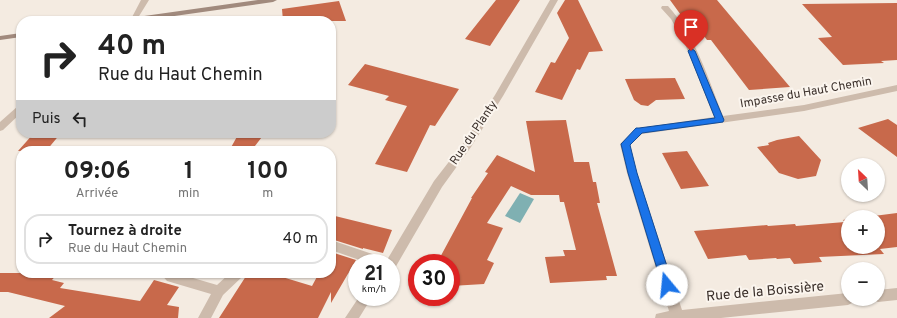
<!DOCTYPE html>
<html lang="fr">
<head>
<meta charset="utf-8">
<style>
  body { margin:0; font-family:Overpass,sans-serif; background:#f6f6f6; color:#222; height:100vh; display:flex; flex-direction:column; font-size:15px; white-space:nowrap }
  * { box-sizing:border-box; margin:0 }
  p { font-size:13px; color:#767676 }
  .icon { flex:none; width:22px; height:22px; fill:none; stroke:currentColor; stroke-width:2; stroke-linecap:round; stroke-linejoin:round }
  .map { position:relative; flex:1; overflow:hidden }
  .side { position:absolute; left:16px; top:146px; width:320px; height:132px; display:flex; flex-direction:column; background:#fff; border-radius:16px; box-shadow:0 1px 3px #0004 }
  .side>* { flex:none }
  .hud { position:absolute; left:16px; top:16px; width:320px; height:122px; border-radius:16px; box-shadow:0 1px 3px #0004; background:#fff; color:#222; overflow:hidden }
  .needle { width:26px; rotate:335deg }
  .buttons { position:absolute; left:841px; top:158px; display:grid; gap:8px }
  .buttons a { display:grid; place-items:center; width:44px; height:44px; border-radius:50%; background:#fff; box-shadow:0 1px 3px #0004; font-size:20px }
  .speed { position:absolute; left:348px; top:254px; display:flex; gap:8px; font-size:20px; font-weight:700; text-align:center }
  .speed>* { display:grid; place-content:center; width:52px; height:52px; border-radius:50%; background:#fff; box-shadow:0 1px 3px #0004; line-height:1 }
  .speed small { font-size:10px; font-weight:400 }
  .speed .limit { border:6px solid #d22; background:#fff; color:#111 }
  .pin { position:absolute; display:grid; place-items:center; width:34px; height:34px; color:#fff; margin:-41px -17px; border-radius:50% 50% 50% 0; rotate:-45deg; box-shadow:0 0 4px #0007 }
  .pin .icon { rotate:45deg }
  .me { position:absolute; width:44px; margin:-22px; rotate:343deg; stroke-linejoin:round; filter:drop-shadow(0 0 3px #0008) }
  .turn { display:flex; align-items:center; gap:14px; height:84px; padding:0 16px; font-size:18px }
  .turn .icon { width:52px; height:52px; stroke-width:2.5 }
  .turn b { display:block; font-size:28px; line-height:34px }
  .then { display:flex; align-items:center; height:38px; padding:0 16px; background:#0003; gap:8px; font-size:15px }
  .eta { display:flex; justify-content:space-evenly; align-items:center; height:68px; text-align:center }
  .eta b { font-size:24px; font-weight:700; line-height:28px }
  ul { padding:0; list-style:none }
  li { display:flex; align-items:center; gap:12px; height:50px; margin:0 8px 6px; padding:0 8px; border:2px solid #e0e0e0; border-radius:16px }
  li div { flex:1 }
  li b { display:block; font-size:15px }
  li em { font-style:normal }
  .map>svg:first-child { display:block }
  .water { fill:#7fb0b2 }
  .building { fill:#c8694b }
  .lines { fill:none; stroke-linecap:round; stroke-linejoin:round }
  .lane { fill:#cdbbac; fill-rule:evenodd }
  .street { fill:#cdbbac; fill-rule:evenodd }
  .secondary { fill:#a18a7d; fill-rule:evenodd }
  .route { fill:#1a73e8; stroke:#114b97 }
  .labels { text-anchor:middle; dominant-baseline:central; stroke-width:4; stroke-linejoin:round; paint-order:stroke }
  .street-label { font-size:12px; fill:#3b302b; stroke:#fbf5ee }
  .near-street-label { font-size:14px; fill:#3b302b; stroke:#fbf5ee }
</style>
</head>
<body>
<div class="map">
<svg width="897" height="318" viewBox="0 0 897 318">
  <rect width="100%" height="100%" fill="#f4ebe1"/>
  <path class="water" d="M520 193 534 199 520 223 505 216Z"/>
  <path class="building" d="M496 0H520L490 46 465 39Z
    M565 0H578L603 51 589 52 580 70 577 69 562 100 535 92 551 62 555 63 569 38 557 13Z
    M670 0H717L790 87 749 90 711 40H707L701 32 694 33Z
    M339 1 346 21H283L282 9Z
    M897 3V60L881 61 884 63 843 65 818 38 832 37 802 4Z
    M365 64 459 89 435 126 430 125 407 172 375 164 407 106 385 100 389 96 348 85Z
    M675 78 685 99 656 100 648 106 641 105 634 100 625 79Z
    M888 119 897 125V157L858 128Z
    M566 120 574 162H589L593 182H596L600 203H597L617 276H606L607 280 550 283 545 257 565 256 563 250H576L564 202H560L559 195H531L511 186 487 223 503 228 487 260 494 263 484 284 451 286V263H437L472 198H471L488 173 485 172 497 155 535 172 526 121Z
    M34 133H61L46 151H18Z
    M239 133H265L251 151H229Z
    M799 136 821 160 816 176 798 179 779 173 757 147 769 145 768 143 777 140Z
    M687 151 709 186 681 189 662 153Z
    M897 213V247L880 249 884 254 819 257 822 262 794 264 790 258 777 259 776 258 749 260 746 255 708 259 694 231 767 225 768 226 795 224 796 226 845 222 843 220 848 219V247H878V217H866Z
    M331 215 392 230 383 253 363 248V249L331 239Z
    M331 252 356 260 331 303V292L318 318H219L248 273H269L312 286 319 273H331Z
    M0 273H58L52 280 64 283 60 288 140 301 154 280 179 287 167 305 179 307 178 318H49L65 306 8 292H0Z"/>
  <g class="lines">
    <path class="lane" d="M331 240 387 259 389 263H368L331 250Z"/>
    <path class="street" d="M141 0H149L136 21H130Z
      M550 0H558L503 96 471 147 442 187 395 268 391 269V263H386L387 260 434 181 465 141 495 95Z
      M662 6H668C696 37 708 78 723 116L804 105 897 85V91L804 111 642 134 630 145 637 173 682 310 848 293V299H854L852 303 848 305 721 318H655L656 314 669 311 627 173 620 144 636 129 639 128 714 117 685 44 671 19 661 8Z
      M21 105V113L3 130 0 131V122L18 106Z
      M160 273H176L217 285 230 273H244L242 277 223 295 211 318H198L211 294 167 281Z
      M897 288V300L878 302 874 300 873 299H878V290Z
      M359 297H372L359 318H345Z"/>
    <path class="secondary" d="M258 0H277L273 2 139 21H119L123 19Z
      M21 33V37L0 40V36Z"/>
  </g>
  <path class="route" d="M691 48 695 51 724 120 723 122 642 133 630 145 637 173 673 285 671 289 667 290 663 289 662 285 628 173 621 144 636 128H639L715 118 688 51Z"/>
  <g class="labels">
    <g class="street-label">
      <text transform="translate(806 93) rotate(-10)">Impasse du Haut Chemin</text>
      <text transform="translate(474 133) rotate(-56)">Rue du Planty</text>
    </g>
    <g class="near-street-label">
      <text transform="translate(765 292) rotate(-5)">Rue de la Boissière</text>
    </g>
  </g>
</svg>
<div class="buttons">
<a><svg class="needle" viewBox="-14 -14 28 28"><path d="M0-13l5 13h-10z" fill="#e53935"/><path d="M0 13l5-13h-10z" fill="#767676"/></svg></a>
<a>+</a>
<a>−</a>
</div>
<div class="speed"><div>21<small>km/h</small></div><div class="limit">30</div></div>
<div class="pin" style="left:691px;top:51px;background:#d93025"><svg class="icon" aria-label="arrive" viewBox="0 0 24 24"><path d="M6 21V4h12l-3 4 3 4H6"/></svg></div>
<svg class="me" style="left:667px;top:285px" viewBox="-20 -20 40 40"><circle r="19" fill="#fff"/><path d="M0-13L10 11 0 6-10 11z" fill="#1a73e8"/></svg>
<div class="hud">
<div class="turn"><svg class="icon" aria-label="right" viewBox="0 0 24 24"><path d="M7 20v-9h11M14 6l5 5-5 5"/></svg><div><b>40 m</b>Rue du Haut Chemin</div></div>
<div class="then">Puis<svg class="icon" aria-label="left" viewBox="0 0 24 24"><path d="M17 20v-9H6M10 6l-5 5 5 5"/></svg></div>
</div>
<section class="side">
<div class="eta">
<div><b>09:06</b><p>Arrivée</p></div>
<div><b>1</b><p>min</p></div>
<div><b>100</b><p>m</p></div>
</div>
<ul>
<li><svg class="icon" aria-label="right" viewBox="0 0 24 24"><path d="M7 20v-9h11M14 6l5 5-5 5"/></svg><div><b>Tournez à droite</b><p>Rue du Haut Chemin</p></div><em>40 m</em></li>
</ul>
</section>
</div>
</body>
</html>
